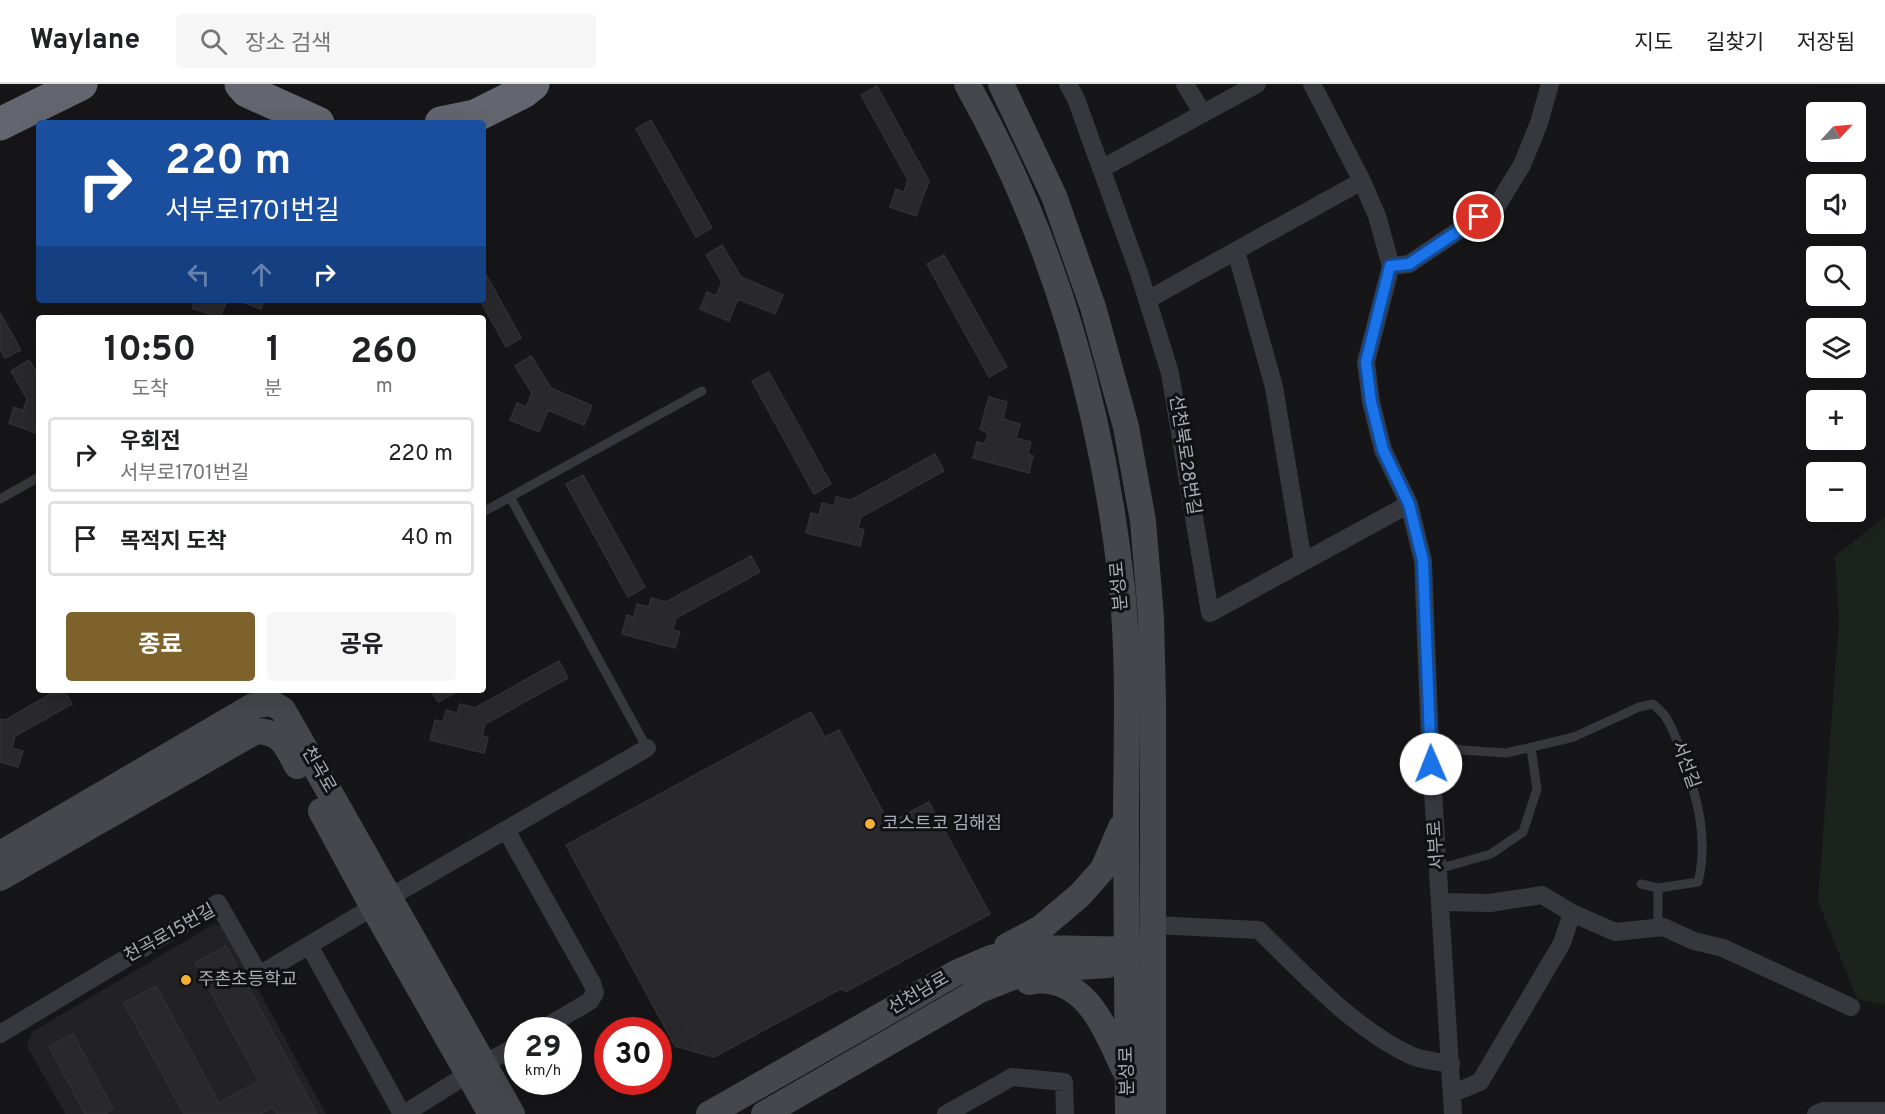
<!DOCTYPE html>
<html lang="ko">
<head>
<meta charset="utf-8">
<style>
  body { margin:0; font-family:Overpass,"Noto Sans KR",sans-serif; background:#f6f6f6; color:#202124; height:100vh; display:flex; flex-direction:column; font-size:22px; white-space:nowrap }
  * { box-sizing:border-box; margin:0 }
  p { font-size:20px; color:#757577 }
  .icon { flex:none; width:33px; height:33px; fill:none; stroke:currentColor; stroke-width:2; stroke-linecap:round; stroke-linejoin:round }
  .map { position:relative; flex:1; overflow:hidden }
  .side { position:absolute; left:36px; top:231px; width:450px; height:378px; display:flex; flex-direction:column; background:#fff; border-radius:6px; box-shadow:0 6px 24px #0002 }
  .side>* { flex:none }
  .hud { position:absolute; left:36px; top:36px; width:450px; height:183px; border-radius:6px; box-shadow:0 6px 24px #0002; background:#1a4fa0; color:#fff; overflow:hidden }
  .needle { width:39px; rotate:64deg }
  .controls { position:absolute; left:1806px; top:18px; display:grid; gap:12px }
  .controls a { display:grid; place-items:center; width:60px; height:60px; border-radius:6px; background:#fff; box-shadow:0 6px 24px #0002; font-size:30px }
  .speed { position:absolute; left:504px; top:933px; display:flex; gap:12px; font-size:30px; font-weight:700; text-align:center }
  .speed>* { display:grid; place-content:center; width:78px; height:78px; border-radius:50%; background:#fff; box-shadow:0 6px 24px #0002; line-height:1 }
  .speed small { font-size:15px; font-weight:400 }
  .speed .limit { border:9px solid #d22; background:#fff; color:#111 }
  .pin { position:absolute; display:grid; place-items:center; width:51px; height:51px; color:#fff; margin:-26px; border:3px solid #fff; border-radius:50%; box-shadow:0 2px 6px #0007 }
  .me { position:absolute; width:66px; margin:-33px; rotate:359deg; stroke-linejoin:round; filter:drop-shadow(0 0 4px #0008) }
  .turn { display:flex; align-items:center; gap:21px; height:126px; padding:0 30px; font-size:27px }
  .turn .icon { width:78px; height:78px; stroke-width:2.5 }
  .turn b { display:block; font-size:42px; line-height:51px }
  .lanes { display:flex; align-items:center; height:57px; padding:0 30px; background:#0003; justify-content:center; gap:30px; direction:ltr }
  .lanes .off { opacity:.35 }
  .eta { display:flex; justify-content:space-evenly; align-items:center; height:102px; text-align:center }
  .eta b { font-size:36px; font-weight:700; line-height:42px }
  .cta { display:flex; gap:12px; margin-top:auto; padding:12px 30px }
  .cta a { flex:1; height:69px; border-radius:6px; background:#7e622b; color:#fff; font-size:24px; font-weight:700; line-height:69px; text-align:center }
  .cta a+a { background:#f6f6f6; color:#202124 }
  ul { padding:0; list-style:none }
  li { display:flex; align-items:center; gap:18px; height:75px; margin:0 12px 9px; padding:0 18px; border:3px solid #e0e0e0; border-radius:6px }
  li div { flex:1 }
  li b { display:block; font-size:22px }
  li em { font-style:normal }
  header { display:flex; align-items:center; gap:36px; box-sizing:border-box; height:84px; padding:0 30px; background:#fff; border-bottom:2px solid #e0e0e0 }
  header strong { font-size:28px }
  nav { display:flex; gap:33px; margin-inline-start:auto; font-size:21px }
  .search { width:420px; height:54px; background:#f6f6f6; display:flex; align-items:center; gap:15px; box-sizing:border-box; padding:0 21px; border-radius:6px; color:#757577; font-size:22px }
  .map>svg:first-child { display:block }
  .built { fill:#222225 }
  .green { fill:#1c231d }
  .building { fill:#29292c; stroke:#303034; stroke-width:1.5 }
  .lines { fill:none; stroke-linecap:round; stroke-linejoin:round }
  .lane { stroke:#37383d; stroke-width:9 }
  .street { stroke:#37383d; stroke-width:18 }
  .secondary { stroke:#45474d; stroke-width:26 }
  .highway { stroke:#63666e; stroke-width:33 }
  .route-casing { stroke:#114b97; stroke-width:15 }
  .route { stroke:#1a73e8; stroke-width:10 }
  .poi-dot { fill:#f2b134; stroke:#111113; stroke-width:2 }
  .labels { text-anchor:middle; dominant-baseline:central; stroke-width:6; stroke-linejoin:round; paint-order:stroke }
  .street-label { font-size:18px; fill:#a8adb8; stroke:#111113 }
  .poi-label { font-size:18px; fill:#a8adb8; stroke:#111113; text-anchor:start }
</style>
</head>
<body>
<header>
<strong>Waylane</strong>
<div class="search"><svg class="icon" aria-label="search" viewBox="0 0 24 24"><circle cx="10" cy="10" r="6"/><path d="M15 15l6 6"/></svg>장소 검색</div>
<nav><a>지도</a><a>길찾기</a><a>저장됨</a></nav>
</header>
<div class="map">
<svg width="1885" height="1030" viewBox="0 0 1885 1030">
  <rect width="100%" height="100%" fill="#161618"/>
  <path class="built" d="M214 840 225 844 326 1030H65L27 962 32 948Z"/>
  <path class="green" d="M1885 433V921L1857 915 1818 817 1839 536 1835 472Z"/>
  <path class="building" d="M877 2 929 97 916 132 890 123 896 105 904 108 908 96 861 11Z
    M651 36 712 144 696 153 636 45Z
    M722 161 741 193 783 211 775 230 738 215 729 237 700 225 707 208 716 212 722 198 706 171Z
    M944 171 1007 283 989 293 927 180Z
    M483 185 521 254 506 263 480 216H483Z
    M195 216H227L220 234 192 224Z
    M237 216H264L261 225Z
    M0 229 21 266 5 274 0 265Z
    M531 272 551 304 592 322 584 341 548 326 539 348 510 336 517 319 526 323 532 309 515 282Z
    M29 276 39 293V337L35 349 9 339 14 323 23 327 27 315 11 287Z
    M769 288 831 400 814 410 752 297Z
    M989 313 1007 318 1003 335 1020 340 1016 354 1031 358 1028 370 1033 372 1029 389 973 374 977 358 985 360 988 349 980 345Z
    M935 370 944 387 861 433 858 444 864 446 860 462 806 449 811 429 819 431 822 419 834 422 836 413 851 416Z
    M583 391 645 503 628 513 566 400Z
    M751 472 760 488 676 534 673 546 680 548 675 564 622 550 627 531 634 533 637 520 649 523 651 514 666 518Z
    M559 577 568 594 485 640 482 652 488 653 484 669 430 656 435 636 443 638 446 626 457 629 460 620 475 624Z
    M57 606H64L72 620 15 652 12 664 23 667 18 683 0 678V635L6 636Z
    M431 606H454L455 609 438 618Z
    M811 628 825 653 839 646 889 739 929 718 990 830 845 908 842 904 714 973 675 962 566 761Z
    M226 862 317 1030H277L273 1023 260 1030H184L124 919 156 902 219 1019 259 997 195 879Z
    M73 950 113 1025 104 1030H85L49 962Z"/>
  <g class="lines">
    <path class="lane" d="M510 413 647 664
      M0 415 39 393
      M483 428 702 307
      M1430 659 1462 666 1506 669 1574 653 1639 623 1653 620C1658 625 1665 630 1668 637 1674 647 1678 660 1682 671 1697 712 1709 755 1698 798L1658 804V843
      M1438 785 1491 770 1523 748 1537 705 1531 664
      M1641 800 1658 804"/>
    <path class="street" d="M1068 0 1076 15 1139 189 1170 289 1210 529 1409 420
      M1185 0 1203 30
      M1312 0 1362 97 1377 132 1391 182 1366 278 1371 318 1383 366 1409 420 1423 477 1430 659 1453 1030
      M1101 85 1257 0
      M1236 167 1274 303 1303 478
      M1391 182 1409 180 1498 120 1522 81 1539 39 1550 0
      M1147 216 1362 97
      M506 746 592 899 595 909 590 917 541 946
      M1440 818 1490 819 1542 811 1572 829 1615 848 1663 843 1694 857 1723 864 1851 923
      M1152 841 1259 846C1304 890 1353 944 1410 971 1422 977 1438 977 1451 980
      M309 861 402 1030
      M0 950 218 819 259 891 373 823 647 664
      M484 980 518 961
      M1453 1009 1480 998 1562 859 1572 829
      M404 1030 468 990
      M946 1030 1012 993 1064 998 1065 1030
      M1816 1030 1823 1027H1885"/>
    <path class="secondary" d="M967 0C1054 154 1103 328 1122 504 1130 583 1126 664 1126 743 1126 839 1128 934 1128 1030
      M1001 0 1054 112 1093 223 1126 343 1143 437 1151 533 1153 615V1030
      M321 727 373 823 491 1030
      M0 770 253 622 272 619 283 626 512 1030
      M0 794 256 647C282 648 286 661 297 682
      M1007 862 1041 844 1080 811 1103 785 1121 743
      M1029 898C1035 897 1042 896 1048 897 1091 902 1108 951 1124 985
      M709 1030 956 889 991 874 1037 864 1143 866
      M764 1030 980 906 1031 886 1108 881"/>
    <path class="highway" d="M241 0 247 7 318 39
      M441 39 475 32 523 8 533 0
      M0 40 81 0"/>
  </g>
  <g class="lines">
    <defs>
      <path id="route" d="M1431 680 1423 477 1409 420 1383 366 1371 318 1366 278 1390 182 1409 180 1479 133"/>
    </defs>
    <use href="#route" class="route-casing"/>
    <use href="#route" class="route"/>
  </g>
  <g class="poi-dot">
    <circle cx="870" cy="740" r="6"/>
    <circle cx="186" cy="896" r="6"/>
  </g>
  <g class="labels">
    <g class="street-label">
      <text transform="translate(1184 371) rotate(81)">선천북로28번길</text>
      <text transform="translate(1120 502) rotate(-95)">분성로</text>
      <text transform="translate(1685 681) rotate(70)">서선길</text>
      <text transform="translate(318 686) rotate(60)">천곡로</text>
      <text transform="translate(1437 761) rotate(-94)">서부로</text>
      <text transform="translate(170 850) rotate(-29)">천곡로15번길</text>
      <text transform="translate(919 910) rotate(-30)">선천남로</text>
      <text transform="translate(1128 987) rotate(-91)">분성로</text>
    </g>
    <g class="poi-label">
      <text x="882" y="740">코스트코 김해점</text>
      <text x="198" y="896">주촌초등학교</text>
    </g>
  </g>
</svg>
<div class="controls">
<a><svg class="needle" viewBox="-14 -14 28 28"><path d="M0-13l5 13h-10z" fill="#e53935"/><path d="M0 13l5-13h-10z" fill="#757577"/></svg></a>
<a><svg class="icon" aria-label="sound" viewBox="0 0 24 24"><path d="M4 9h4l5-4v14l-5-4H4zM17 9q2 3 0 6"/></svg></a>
<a><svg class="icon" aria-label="search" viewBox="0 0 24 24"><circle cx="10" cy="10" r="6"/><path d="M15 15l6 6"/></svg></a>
<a><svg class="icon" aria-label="layers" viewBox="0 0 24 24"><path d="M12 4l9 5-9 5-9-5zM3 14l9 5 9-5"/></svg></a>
<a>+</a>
<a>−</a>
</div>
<div class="speed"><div>29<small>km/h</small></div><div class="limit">30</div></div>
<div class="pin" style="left:1479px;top:133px;background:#d93025"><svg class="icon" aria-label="arrive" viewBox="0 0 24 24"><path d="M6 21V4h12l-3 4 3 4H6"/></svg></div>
<svg class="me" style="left:1431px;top:680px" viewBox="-20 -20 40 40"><circle r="19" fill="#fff"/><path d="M0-13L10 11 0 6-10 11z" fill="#1a73e8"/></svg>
<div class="hud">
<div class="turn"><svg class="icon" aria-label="right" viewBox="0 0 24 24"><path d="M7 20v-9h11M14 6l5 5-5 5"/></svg><div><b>220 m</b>서부로1701번길</div></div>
<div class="lanes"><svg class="icon off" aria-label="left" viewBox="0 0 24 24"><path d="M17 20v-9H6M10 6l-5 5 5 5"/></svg><svg class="icon off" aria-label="ahead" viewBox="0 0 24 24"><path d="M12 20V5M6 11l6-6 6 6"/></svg><svg class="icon" aria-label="right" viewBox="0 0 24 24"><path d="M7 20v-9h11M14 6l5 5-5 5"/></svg></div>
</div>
<section class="side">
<div class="eta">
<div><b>10:50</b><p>도착</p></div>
<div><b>1</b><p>분</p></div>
<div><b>260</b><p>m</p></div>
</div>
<ul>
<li><svg class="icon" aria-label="right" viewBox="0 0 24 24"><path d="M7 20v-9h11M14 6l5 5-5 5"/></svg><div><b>우회전</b><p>서부로1701번길</p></div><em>220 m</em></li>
<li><svg class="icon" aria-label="arrive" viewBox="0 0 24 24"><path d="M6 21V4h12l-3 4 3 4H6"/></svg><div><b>목적지 도착</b></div><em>40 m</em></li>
</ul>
<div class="cta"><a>종료</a><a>공유</a></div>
</section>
</div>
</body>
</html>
